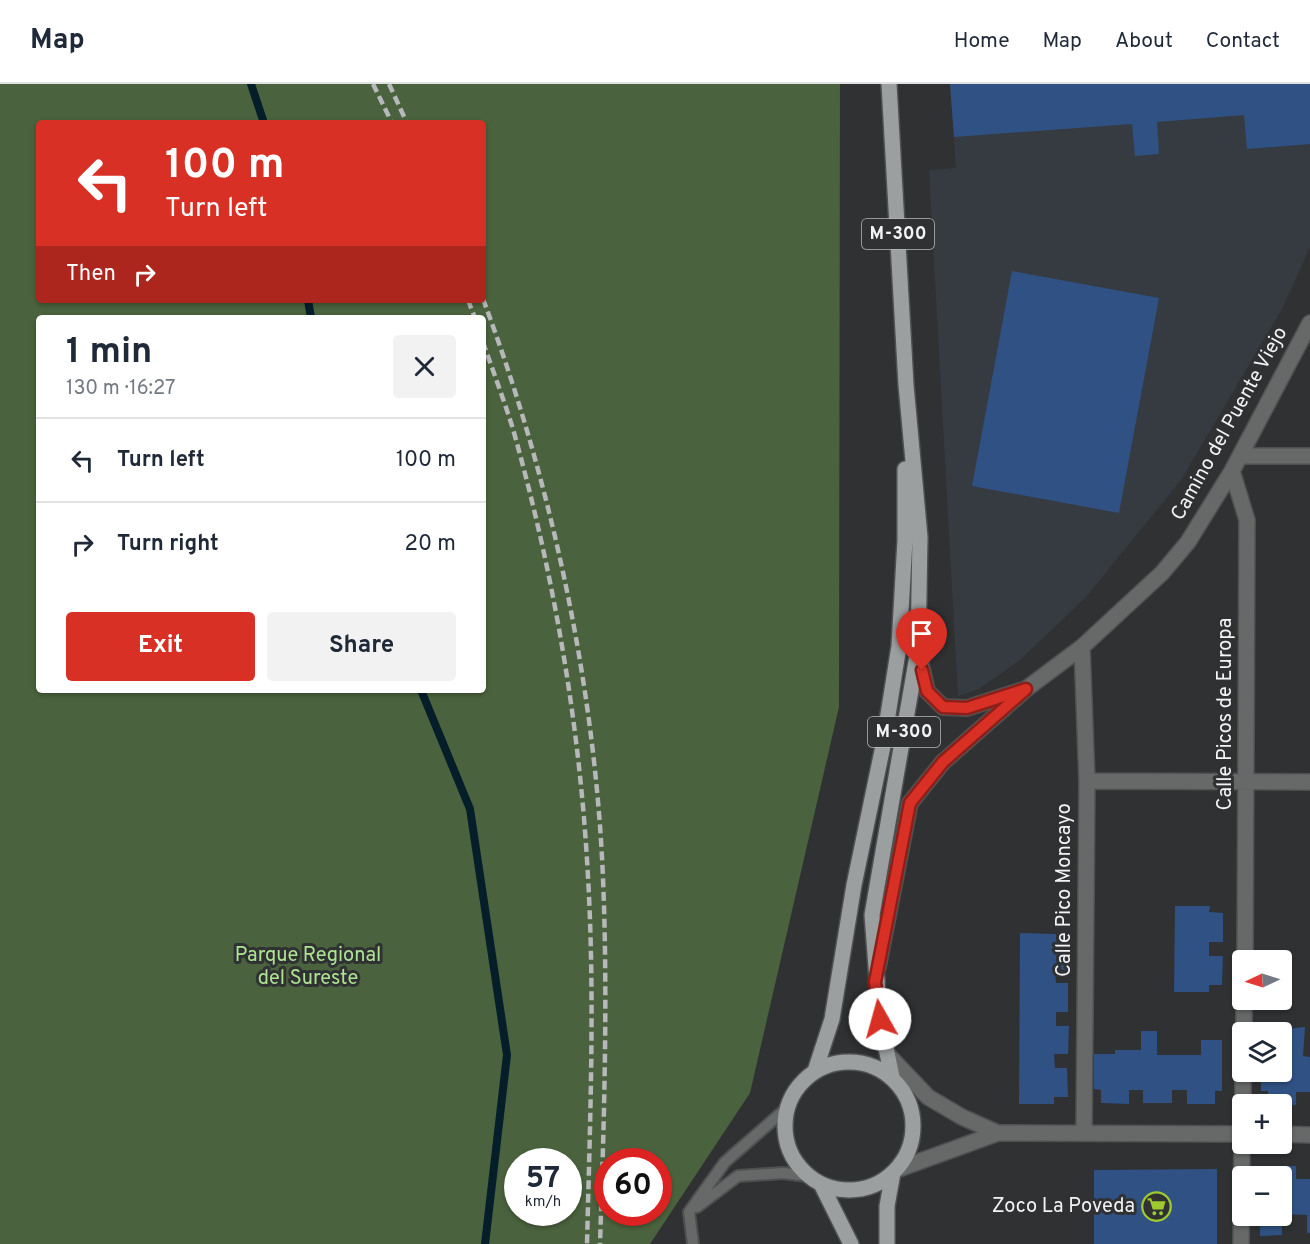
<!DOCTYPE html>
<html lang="en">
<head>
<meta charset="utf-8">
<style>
  body { margin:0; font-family:Overpass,sans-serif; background:#f2f2f3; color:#1f2937; height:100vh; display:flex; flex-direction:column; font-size:22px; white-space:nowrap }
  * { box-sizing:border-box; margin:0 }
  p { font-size:20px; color:#747a83 }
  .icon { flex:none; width:33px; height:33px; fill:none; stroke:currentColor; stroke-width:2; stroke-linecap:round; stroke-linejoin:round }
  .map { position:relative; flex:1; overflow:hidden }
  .details { position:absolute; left:36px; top:231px; width:450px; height:378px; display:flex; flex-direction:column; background:#fff; border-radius:6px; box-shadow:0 2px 4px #0004 }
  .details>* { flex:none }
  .banner { position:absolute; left:36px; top:36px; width:450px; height:183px; border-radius:6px; box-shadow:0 2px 4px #0004; background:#d93025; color:#fff; overflow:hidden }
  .needle { width:39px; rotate:266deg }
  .controls { position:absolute; left:1232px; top:866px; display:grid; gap:12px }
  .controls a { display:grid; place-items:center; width:60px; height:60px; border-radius:6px; background:#fff; box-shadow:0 2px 4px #0004; font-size:30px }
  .speed { position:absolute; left:504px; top:1064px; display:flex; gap:12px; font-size:30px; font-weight:700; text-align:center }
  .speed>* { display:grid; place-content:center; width:78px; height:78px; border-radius:50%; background:#fff; box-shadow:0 2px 4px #0004; line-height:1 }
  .speed small { font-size:15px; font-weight:400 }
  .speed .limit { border:9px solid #d22; background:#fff; color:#111 }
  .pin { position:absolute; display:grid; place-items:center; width:51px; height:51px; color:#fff; margin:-62px -26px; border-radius:50% 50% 50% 0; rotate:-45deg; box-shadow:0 0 6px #0007 }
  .pin .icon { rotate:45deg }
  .me { position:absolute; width:66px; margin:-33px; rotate:353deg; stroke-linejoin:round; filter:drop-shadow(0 0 4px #0008) }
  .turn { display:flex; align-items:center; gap:21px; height:126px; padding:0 30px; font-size:27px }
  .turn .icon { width:78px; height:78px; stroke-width:2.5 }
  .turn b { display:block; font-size:42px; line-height:51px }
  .then { display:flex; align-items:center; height:57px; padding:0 30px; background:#0003; gap:12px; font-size:22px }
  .round { display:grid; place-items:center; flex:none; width:63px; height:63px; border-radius:6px; background:#f2f2f3 }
  .head { display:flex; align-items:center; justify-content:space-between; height:102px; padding:0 30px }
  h1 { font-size:36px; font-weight:700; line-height:45px }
  .primary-button { display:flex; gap:12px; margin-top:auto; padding:12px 30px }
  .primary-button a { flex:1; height:69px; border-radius:6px; background:#d93025; color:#fff; font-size:24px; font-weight:700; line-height:69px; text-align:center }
  .primary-button a+a { background:#f2f2f3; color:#1f2937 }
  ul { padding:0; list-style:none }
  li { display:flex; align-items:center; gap:18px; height:84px; padding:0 30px; border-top:2px solid #e0e1e3 }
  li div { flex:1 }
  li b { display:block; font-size:22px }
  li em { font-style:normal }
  header { display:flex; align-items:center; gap:36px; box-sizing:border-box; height:84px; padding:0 30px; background:#fff; border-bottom:2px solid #e0e1e3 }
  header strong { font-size:28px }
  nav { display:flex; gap:33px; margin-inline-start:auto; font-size:21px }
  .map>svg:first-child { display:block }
  .built { fill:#363b42 }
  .green { fill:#4a623d; fill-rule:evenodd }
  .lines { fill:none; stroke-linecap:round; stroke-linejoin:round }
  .stream { stroke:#061e29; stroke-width:8 }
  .building { fill:#305183 }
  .service-casing { stroke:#4e5052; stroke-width:14 }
  .minor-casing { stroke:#4e5052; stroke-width:18 }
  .primary-casing { stroke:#4e5052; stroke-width:18 }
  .service { stroke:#676968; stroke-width:10 }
  .minor { stroke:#676968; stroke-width:15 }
  .primary { stroke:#9c9f9f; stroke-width:15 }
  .rail { stroke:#b6b8b9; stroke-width:4.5; stroke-dasharray:9 4.5; stroke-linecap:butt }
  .route-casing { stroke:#8d1f18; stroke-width:15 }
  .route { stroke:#d93025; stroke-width:10 }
  .labels { text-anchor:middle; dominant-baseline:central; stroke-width:6; stroke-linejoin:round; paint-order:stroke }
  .shield { fill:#2f3133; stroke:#b7b9ba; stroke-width:1.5 }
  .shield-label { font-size:18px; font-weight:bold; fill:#f1f3f4 }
  .street-label { font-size:20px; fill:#f1f3f4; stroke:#2f3133 }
  .park-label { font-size:20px; fill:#aee391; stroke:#2f3133 }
  .poi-label { font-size:20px; fill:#f1f3f4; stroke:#2f3133; text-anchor:end }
</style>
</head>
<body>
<header>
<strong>Map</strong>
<nav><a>Home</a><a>Map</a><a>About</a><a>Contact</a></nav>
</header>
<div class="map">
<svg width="1310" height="1160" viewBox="0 0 1310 1160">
  <rect width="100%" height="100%" fill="#2f3133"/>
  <path class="built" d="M950 0H1310V163L1283 223 1181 396 1086 513 1020 576 979 605 958 612 929 86 956 84Z"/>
  <path class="green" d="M0 0H840L839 623 750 1009 650 1160H0ZM39 39H483V216H39ZM39 234H483V606H39ZM518 1077H568V1128H518ZM608 1077H658V1128H608Z"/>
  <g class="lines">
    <path class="stream" d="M251 0 264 39
      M308 216 311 234
      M421 606 470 725 507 971 485 1160"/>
  </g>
  <path class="building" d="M950 0H1310V60L1247 65 1244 31 1157 38 1159 70 1135 72 1132 40 954 53Z
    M1012 187 1159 214 1119 429 972 402Z
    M1175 822H1210L1209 828 1223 829V858H1209V872H1223L1222 901H1209V908H1174Z
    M1020 849 1056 850V857H1069V886L1055 885 1056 899H1068V928H1056V942H1069L1068 970H1054L1055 984H1067L1068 1013H1054V1020H1019Z
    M1305 943 1303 972 1310 973V1008H1296V1021L1268 1020V1007H1261V987H1281V972H1286V945Z
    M1141 947H1157V971H1201V956H1222V1007H1215V1020H1187V1006H1172V1019H1143V1006H1129V1020L1101 1019V1006L1094 1005V970H1115V966H1141Z
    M1268 1082H1296V1095H1310V1149H1307V1131L1281 1130V1092H1268Z
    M1217 1085V1160H1094V1086Z
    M1260 1131H1282V1151L1260 1152Z"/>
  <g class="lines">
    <defs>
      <path id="service" d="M697 1123 738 1092 783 1089 808 1092
        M693 1160 689 1128 725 1078 788 1023"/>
      <path id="minor" d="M1240 372H1310
        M1232 387 1247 436 1245 876
        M1082 563 1087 697 1084 1049
        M1026 605 1082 563 1162 489 1188 458 1232 387 1310 239
        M1087 697 1310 698
        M878 883 910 719 943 678 1026 605 967 624 943 623 927 607 918 567
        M1244 948V915
        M888 971 928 1013 962 1033 998 1049
        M1243 1020V987
        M1281 1050 1310 1051
        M896 1086 998 1049 1242 1050
        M1241 1160 1242 1059"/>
      <path id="primary" d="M889 0 906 301 920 453 918 566 872 831 880 935 892 993
        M785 1042a64 64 0 1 1 128 0a64 64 0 1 1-128 0Z
        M815 987 832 935 854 801 883 662 899 562 905 456V385
        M821 1100 851 1160
        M887 1160V1122L893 1089"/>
    </defs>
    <use href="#service" class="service-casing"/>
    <use href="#minor" class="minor-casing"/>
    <use href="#primary" class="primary-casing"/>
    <use href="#service" class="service"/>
    <use href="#minor" class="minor"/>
    <use href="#primary" class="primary"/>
    <path class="rail" d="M373 0 392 39
      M389 0 407 39
      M483 215C551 396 595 601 603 794 608 916 604 1038 600 1160
      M468 216 475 234
      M483 258C493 287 504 316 513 345 554 491 580 642 588 793 595 915 590 1038 587 1160"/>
  </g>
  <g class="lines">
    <defs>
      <path id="route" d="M880 935 875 898 910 719 943 678 1026 605 967 624 943 623 927 607 922 586"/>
    </defs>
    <use href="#route" class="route-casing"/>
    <use href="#route" class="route"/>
  </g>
  <defs>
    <symbol id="supermarket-ring" viewBox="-11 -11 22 22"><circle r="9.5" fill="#2f3133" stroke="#9fca2d" stroke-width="1.5"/><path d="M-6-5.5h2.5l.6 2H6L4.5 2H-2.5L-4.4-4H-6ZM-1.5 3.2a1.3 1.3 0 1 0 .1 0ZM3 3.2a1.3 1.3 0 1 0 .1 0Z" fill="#9fca2d"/></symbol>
  </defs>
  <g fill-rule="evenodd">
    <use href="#supermarket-ring" x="1140" y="1106" width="33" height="33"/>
  </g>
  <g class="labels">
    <g class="shield">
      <rect x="862" y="135" width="72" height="30" rx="4.5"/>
      <rect x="868" y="633" width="72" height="30" rx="4.5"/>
    </g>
    <g class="shield-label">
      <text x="898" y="150">M-300</text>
      <text x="904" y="648">M-300</text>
    </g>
    <g class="street-label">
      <text transform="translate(1230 340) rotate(-61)">Camino del Puente Viejo</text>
      <text transform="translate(1226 630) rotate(-90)">Calle Picos de Europa</text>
      <text transform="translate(1065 806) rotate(-90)">Calle Pico Moncayo</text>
    </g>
    <g class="park-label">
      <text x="308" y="872">Parque Regional<tspan x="308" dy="23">del Sureste</tspan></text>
    </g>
    <g class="poi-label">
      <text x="1135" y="1123">Zoco La Poveda</text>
    </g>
  </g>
</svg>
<div class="controls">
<a><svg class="needle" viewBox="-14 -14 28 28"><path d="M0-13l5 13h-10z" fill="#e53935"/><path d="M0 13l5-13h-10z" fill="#747a83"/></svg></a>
<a><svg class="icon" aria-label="layers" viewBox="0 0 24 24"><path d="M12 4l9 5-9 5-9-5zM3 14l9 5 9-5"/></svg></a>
<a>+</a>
<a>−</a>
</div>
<div class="speed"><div>57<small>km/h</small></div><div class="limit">60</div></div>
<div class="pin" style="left:922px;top:586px;background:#d93025"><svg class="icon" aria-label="arrive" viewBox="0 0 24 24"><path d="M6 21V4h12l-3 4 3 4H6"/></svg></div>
<svg class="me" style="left:880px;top:935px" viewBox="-20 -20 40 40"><circle r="19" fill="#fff"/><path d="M0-13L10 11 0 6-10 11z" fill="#d93025"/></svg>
<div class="banner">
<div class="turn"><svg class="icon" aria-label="left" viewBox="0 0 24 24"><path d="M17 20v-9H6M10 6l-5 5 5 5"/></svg><div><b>100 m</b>Turn left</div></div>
<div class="then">Then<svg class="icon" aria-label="right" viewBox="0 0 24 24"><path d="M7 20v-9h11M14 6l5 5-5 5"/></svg></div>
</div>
<section class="details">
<div class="head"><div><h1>1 min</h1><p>130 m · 16:27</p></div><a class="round"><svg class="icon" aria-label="close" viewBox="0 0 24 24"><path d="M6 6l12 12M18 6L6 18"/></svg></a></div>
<ul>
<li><svg class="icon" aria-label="left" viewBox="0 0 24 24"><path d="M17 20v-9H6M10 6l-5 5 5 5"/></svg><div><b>Turn left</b></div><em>100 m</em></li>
<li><svg class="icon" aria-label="right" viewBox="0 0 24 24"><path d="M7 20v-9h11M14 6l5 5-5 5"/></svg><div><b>Turn right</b></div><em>20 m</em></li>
</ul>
<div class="primary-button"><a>Exit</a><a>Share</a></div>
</section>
</div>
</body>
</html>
